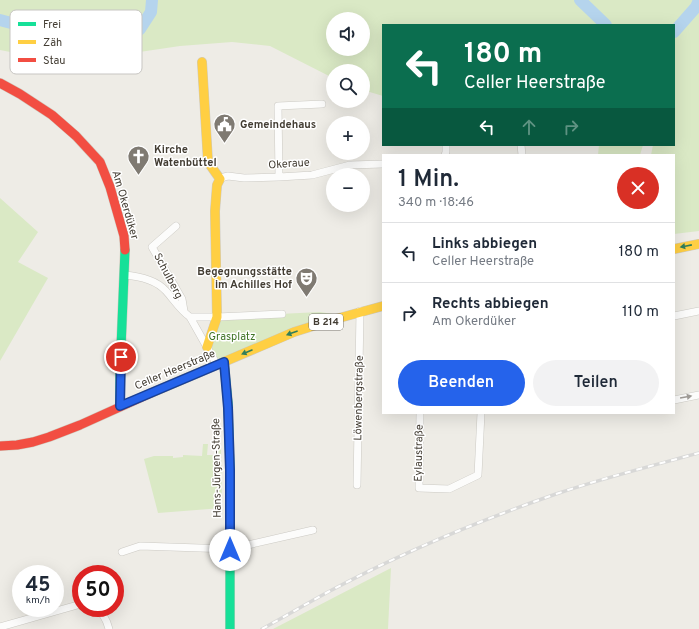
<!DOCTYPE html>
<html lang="de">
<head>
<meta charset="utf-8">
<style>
  body { margin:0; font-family:Overpass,sans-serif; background:#f2f2f3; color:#1f2937; height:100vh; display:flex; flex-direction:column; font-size:15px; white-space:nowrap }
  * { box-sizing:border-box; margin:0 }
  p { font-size:13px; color:#747a83 }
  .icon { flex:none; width:22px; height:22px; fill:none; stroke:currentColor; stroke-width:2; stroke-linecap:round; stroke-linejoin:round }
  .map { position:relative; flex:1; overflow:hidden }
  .sheet { position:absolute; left:382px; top:154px; width:293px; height:260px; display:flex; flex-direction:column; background:#fff; border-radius:0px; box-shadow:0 4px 16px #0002 }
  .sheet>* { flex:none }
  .hud { position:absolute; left:382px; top:24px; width:293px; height:122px; border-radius:0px; box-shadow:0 4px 16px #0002; background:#0b6e4f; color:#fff; overflow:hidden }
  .buttons { position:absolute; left:326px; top:12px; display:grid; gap:8px }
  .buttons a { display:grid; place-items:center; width:44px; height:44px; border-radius:50%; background:#fff; box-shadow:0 4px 16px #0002; font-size:20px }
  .speed { position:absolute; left:12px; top:565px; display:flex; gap:8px; font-size:20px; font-weight:700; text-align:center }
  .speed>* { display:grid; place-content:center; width:52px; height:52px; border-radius:50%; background:#fff; box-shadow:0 4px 16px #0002; line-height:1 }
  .speed small { font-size:10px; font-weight:400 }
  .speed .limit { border:6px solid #d22; background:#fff; color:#111 }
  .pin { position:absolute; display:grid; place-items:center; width:34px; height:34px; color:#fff; margin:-17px; border:2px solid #fff; border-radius:50%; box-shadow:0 1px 4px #0007 }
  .me { position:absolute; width:44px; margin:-22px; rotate:0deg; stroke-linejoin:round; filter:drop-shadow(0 0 3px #0008) }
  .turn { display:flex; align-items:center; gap:14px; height:84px; padding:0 16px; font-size:18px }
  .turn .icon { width:52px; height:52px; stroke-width:2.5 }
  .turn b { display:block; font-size:28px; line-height:34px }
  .lanes { display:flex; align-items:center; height:38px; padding:0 16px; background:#0003; justify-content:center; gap:20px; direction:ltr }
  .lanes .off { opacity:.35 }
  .round { display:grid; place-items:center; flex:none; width:42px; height:42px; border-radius:21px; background:#f2f2f3 }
  .summary { display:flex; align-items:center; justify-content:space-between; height:68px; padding:0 16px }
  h1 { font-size:24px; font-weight:600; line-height:30px }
  .cta { display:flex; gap:8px; margin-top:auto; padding:8px 16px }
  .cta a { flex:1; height:46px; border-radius:24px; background:#2563eb; color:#fff; font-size:16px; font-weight:600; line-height:46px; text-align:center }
  .cta a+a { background:#f2f2f3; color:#1f2937 }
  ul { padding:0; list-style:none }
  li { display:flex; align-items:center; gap:12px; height:60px; padding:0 16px; border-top:1px solid #e0e1e3 }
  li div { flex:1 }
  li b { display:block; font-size:15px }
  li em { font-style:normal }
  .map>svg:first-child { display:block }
  .green { fill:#dae9c5; fill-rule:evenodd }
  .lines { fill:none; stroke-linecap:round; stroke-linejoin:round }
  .river { stroke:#b5d4ed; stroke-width:12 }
  .street-casing { stroke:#cccac4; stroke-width:8 }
  .fast-casing { stroke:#cec9bd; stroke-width:10 }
  .slow-casing { stroke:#cec9bd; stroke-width:10 }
  .jam-casing { stroke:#cec9bd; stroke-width:10 }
  .street { stroke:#fcfcfb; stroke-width:7 }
  .fast { stroke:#16e098; stroke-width:9 }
  .slow { stroke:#ffcf43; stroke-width:9 }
  .jam { stroke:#f24e42; stroke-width:9 }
  .rail-casing { stroke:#d8d8d7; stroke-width:3.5 }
  .rail { stroke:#fff; stroke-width:2; stroke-dasharray:6; stroke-linecap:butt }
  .oneway { fill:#317e5b }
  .oneway2 { fill:#a09c97 }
  .route-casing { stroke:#184099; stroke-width:10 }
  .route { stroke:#2563eb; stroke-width:7 }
  .labels { text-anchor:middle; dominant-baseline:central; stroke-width:3; stroke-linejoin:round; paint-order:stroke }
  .shield { fill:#fff; stroke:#7b7770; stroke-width:1 }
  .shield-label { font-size:10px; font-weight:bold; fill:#433d33 }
  .poi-label { font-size:11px; font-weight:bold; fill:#433d33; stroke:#fff; text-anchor:start }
  .street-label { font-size:11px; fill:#433d33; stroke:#fff }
  .park-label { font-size:11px; fill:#407426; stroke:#fff }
  .key { fill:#fff; stroke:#c7c5c2; stroke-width:1 }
  .key-label { font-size:11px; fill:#433d33 }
</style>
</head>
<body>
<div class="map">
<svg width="699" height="629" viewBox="0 0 699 629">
  <rect width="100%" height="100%" fill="#eeece6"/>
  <path class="green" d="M0 0H699V231L674 234V155H651L653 145H674V25H383V96L363 90V71H333V78L270 46 232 42 180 46 126 54 123 64 82 66 0 50ZM333 19H363V49H333Z
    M599 145H643L640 155H598Z
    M0 198 38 232 18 262 48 278 0 361Z
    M320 312 346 316 217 365 207 347 217 317Z
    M203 444H208L207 455H215L216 445H221L222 508 158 513 144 459 154 456H173V458L183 457V455L202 456Z
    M391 568 388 629H273Z"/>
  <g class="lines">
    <path class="river" d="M580 0 606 25
      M0 20 91 44 108 46 125 42 140 29 151 12 152 0
      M674 32 696 7 699 0"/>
    <defs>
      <path id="street" d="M521 145 522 155
        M445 155 446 152V145
        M279 177 278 106 322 104
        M220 179 224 177 228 176 244 178 279 177 312 175 350 165 383 164
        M176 226 152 247 182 299 184 311
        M124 275C138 276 156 280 166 291 174 300 180 310 190 317L217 365
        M674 316 699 311
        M190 317H217L282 314
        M674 400 699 395
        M420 413 419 488 449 489 478 475 481 413
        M357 485 360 311
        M122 552 140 546 230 549 313 530
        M96 608C103 613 107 621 109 629
        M0 627 74 606 81 604"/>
      <path id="fast" d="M224 362 228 403 230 470V629
        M120 406V372L125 250"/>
      <path id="slow" d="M202 62 208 162 220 179 217 185 215 211 217 317 207 347
        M674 249 699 244
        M151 393 294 332 332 320 383 306"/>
      <path id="jam" d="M0 83 20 94 52 115 76 136 100 162 110 187 124 236 125 250
        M0 446 17 445 33 442 49 437 80 425 151 393"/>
    </defs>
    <use href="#street" class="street-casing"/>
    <use href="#fast" class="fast-casing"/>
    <use href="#slow" class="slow-casing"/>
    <use href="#jam" class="jam-casing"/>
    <use href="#street" class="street"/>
    <use href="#fast" class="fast"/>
    <use href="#slow" class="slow"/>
    <use href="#jam" class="jam"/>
    <defs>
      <path id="rail" d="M262 629C284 617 306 604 328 592 401 553 478 521 556 494 603 478 651 466 699 453"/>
    </defs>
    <use href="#rail" class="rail-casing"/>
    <use href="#rail" class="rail"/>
  </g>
  <defs><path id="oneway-solid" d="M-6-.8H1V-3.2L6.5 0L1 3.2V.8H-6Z"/></defs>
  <g class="oneway">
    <use href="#oneway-solid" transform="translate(686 246) rotate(169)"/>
    <use href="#oneway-solid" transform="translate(292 333) rotate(160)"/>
    <use href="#oneway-solid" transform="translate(247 352) rotate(157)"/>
  </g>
  <use class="oneway2" href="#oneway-solid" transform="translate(686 397) rotate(-10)"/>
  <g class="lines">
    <defs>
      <path id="route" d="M121 357 120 406 224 362 228 408 230 470V550"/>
    </defs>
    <use href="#route" class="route-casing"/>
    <use href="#route" class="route"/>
  </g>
  <defs>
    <symbol id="civic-pin" viewBox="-11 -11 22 30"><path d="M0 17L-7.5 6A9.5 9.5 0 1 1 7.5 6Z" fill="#7f7a72" stroke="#fff"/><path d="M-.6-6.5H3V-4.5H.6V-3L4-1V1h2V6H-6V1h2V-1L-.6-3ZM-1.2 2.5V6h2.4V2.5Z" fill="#fff"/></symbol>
    <symbol id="church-pin" viewBox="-11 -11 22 30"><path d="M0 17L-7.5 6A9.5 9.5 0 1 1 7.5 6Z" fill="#7f7a72" stroke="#fff"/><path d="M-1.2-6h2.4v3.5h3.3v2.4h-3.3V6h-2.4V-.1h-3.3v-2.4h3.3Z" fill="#fff"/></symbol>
    <symbol id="theatre-pin" viewBox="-11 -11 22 30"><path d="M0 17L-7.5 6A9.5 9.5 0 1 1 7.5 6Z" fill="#7f7a72" stroke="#fff"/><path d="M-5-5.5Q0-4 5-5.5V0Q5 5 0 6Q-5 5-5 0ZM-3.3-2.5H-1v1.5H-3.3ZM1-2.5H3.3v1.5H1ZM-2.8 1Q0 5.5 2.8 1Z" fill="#fff"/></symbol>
  </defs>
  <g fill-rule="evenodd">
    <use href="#civic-pin" x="212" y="112" width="25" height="34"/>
    <use href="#church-pin" x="126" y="144" width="25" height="34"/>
    <use href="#theatre-pin" x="294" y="266" width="25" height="34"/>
  </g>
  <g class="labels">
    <rect class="shield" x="309" y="314" width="34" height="16" rx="3"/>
    <g class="shield-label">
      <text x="326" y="322">B 214</text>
    </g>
    <g class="poi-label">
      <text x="240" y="125">Gemeindehaus</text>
      <text x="154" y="150">Kirche<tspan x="154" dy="13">Watenbüttel</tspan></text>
      <text x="292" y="272" text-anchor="end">Begegnungsstätte<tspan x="292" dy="13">im Achilles Hof</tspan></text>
    </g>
    <g class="street-label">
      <text transform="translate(289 164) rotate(-4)">Okeraue</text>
      <text transform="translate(125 205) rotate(74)">Am Okerdüker</text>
      <text transform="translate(168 276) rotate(62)">Schulberg</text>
      <text transform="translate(175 370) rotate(-23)">Celler Heerstraße</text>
      <text transform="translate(359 398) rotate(-89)">Löwenbergstraße</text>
      <text transform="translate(419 453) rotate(-89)">Eylaustraße</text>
      <text transform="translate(217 468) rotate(-91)">Hans-Jürgen-Straße</text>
    </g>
    <g class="park-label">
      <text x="232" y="337">Grasplatz</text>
    </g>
  </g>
  <rect x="10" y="10" width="132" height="64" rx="6" class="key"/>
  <rect x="18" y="22" width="18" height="4" fill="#16e098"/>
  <rect x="18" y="40" width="18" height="4" fill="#ffcf43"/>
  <rect x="18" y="58" width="18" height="4" fill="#f24e42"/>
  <g class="key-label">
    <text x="43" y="28">Frei</text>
    <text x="43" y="46">Zäh</text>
    <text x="43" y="64">Stau</text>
  </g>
</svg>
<div class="buttons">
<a><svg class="icon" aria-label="sound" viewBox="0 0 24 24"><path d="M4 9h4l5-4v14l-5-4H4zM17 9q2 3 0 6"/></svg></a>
<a><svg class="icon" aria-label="search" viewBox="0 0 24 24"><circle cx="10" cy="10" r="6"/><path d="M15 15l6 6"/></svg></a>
<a>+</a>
<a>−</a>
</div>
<div class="speed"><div>45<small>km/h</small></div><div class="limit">50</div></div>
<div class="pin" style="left:121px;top:357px;background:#d93025"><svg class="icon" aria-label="arrive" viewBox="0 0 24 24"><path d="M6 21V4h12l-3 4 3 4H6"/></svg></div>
<svg class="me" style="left:230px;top:550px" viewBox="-20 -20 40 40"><circle r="19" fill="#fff"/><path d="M0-13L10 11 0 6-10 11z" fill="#2563eb"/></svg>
<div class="hud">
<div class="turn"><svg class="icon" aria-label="left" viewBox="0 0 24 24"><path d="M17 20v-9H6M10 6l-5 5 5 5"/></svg><div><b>180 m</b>Celler Heerstraße</div></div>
<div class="lanes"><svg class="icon" aria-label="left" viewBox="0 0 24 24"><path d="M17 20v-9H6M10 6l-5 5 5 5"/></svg><svg class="icon off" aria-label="ahead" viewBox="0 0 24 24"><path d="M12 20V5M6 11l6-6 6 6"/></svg><svg class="icon off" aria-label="right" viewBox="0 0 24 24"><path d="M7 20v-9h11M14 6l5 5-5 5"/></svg></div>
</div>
<section class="sheet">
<div class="summary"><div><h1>1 Min.</h1><p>340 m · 18:46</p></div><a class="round" style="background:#d93025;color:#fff"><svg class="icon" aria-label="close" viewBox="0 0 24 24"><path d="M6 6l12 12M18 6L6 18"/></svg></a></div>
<ul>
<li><svg class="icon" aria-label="left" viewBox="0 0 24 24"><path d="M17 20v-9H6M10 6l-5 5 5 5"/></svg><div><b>Links abbiegen</b><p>Celler Heerstraße</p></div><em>180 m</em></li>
<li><svg class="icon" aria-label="right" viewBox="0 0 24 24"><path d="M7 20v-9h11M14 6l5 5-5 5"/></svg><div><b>Rechts abbiegen</b><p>Am Okerdüker</p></div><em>110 m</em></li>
</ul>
<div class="cta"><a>Beenden</a><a>Teilen</a></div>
</section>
</div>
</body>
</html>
